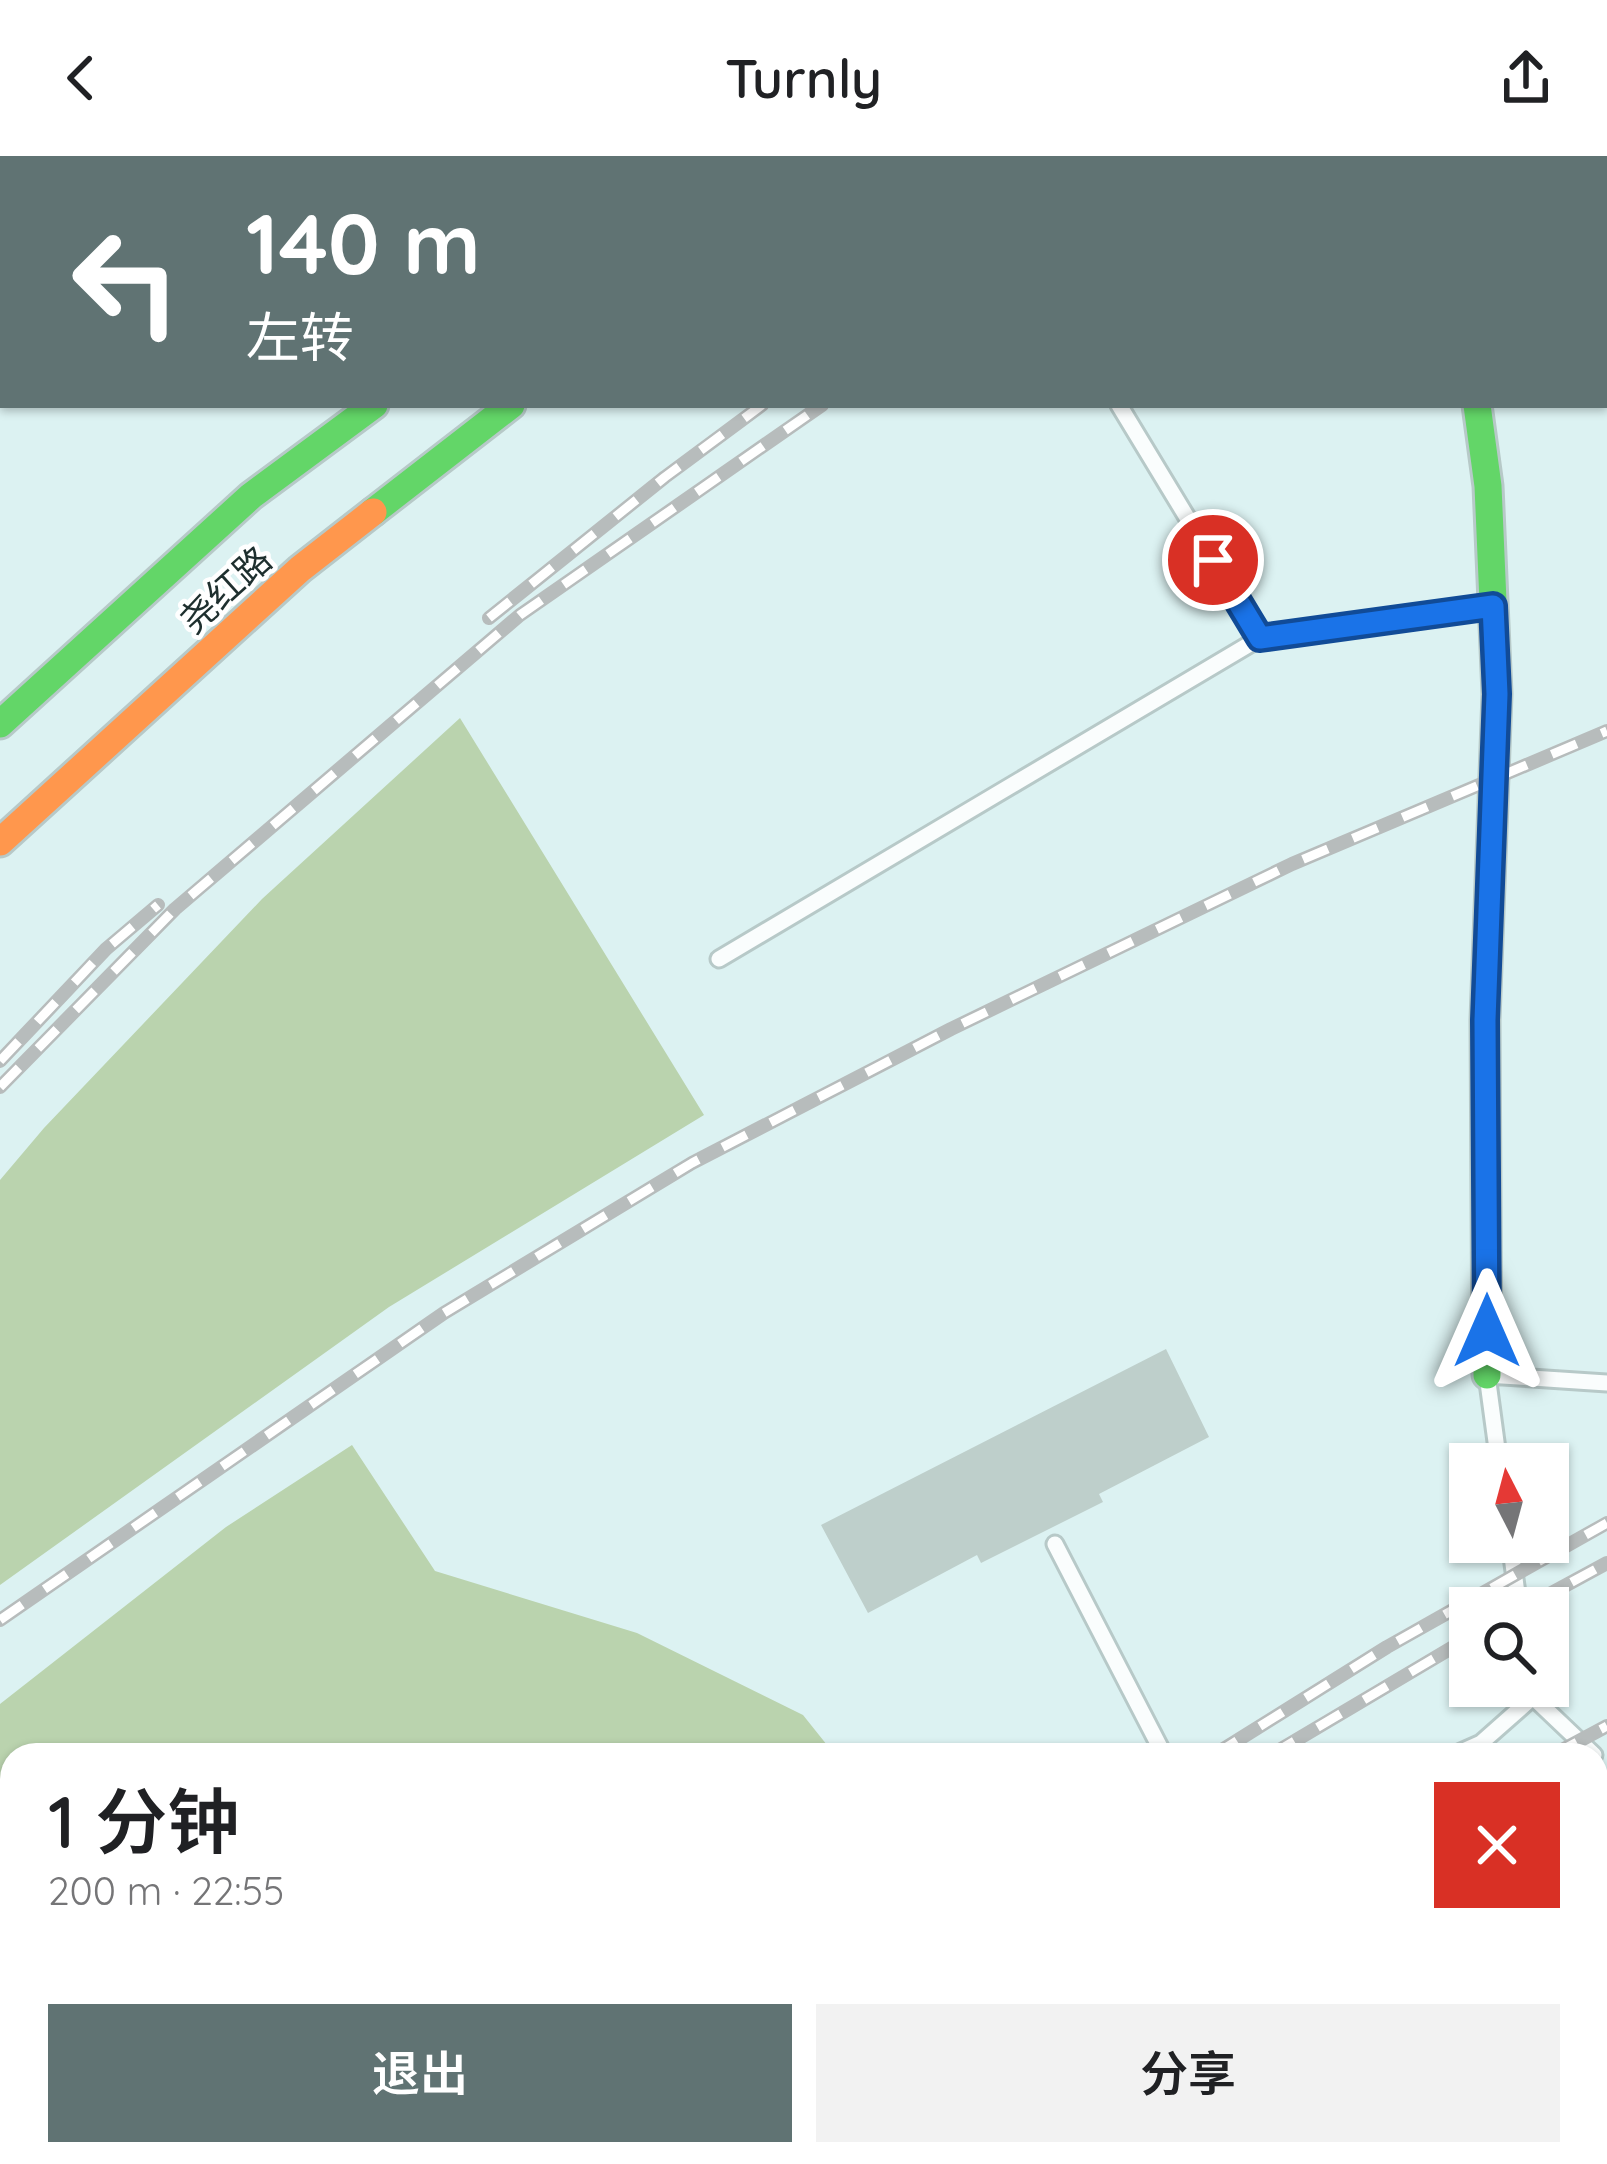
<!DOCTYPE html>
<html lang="zh">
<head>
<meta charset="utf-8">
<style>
  body { margin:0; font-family:Quicksand,"Noto Sans SC",sans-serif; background:#f2f2f2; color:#202124; height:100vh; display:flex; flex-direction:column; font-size:45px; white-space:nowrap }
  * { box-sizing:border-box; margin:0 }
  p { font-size:39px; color:#757577 }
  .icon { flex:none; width:66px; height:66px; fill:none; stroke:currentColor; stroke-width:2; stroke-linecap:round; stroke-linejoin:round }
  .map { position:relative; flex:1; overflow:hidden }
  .details { position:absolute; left:0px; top:1587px; width:1608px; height:423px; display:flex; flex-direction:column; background:#fff; border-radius:36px 36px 0 0; box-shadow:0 3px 9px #0004 }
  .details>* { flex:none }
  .top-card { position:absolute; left:0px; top:0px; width:1608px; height:252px; box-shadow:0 3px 9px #0004; background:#607373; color:#fff; overflow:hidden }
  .needle { width:78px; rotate:354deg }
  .fabs { position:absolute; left:1449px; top:1287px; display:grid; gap:24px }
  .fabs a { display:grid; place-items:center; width:120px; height:120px; border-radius:0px; background:#fff; box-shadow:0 3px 9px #0004; font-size:60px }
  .pin { position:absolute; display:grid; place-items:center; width:102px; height:102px; color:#fff; margin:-51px; border:6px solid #fff; border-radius:50%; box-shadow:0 3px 12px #0007 }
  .me { position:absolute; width:132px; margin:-66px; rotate:0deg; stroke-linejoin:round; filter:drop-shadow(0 0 9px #0008) }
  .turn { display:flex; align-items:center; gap:42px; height:252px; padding:0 48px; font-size:54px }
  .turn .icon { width:156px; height:156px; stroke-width:2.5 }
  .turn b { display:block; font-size:84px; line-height:102px }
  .round { display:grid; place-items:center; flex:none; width:126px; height:126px; border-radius:0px; background:#f2f2f2 }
  .summary { display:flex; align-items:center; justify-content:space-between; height:204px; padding:0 48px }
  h1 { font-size:72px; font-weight:600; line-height:90px }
  .button { display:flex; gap:24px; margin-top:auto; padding:24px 48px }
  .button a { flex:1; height:138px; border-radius:0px; background:#607373; color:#fff; font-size:48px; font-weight:600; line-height:138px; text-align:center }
  .button a+a { background:#f2f2f2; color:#202124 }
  header { display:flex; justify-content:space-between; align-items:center; height:156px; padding:0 48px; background:#fff; font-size:54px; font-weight:600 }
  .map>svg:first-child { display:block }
  .green { fill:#d3ebc9 }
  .forest { fill:#bad3ae }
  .building { fill:#becfcb }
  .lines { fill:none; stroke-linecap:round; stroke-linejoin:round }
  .lane-casing { stroke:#b7c9c8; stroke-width:21 }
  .street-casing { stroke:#b7c9c8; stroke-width:36 }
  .fast-casing { stroke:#b7c9c8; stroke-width:33 }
  .slow-casing { stroke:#b7c9c8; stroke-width:33 }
  .jam-casing { stroke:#b7c9c8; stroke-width:33 }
  .lane { stroke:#fafdfd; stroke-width:15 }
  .street { stroke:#fafdfd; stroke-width:30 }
  .fast { stroke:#63d668; stroke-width:27 }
  .slow { stroke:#ff974d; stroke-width:27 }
  .jam { stroke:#b3261e; stroke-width:27 }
  .rail-casing { stroke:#b7bcbc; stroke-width:14 }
  .rail { stroke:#fff; stroke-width:9; stroke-dasharray:27; stroke-linecap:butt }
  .route-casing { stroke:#114b97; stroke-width:30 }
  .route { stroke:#1a73e8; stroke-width:21 }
  .labels { text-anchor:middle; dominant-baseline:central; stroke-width:9; stroke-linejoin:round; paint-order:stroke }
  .street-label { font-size:36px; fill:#1e2f2e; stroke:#fff }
</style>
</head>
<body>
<header><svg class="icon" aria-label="back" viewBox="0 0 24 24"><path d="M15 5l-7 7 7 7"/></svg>Turnly<svg class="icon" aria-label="share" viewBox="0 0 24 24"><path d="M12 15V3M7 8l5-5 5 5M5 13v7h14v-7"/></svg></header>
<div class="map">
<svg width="1607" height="2008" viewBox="0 0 1607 2008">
  <rect width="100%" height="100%" fill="#dcf2f2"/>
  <path class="green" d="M1607 1685V2008H1400L1396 1998H1596V1689Z"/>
  <path class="forest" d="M460 562 704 959 389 1151 0 1429V1024L44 972 262 743Z
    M352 1289 435 1415 637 1477 803 1559 835 1599H12V1998H496L482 2008H0V1548L226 1371Z
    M910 1998H1190L1194 2008H892Z"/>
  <path class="building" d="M1166 1193 1209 1281 1099 1338 1103 1346 981 1407 977 1399 868 1457 821 1369Z"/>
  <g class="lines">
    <defs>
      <path id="lane" d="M1119 249 1260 482
        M719 803 1260 482 1490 451
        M1499 1308 1487 1219 1607 1227
        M1510 1386 1519 1452
        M1055 1388 1164 1599
        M1531 1530 1533 1541 1594 1599
        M1454 1599 1481 1587 1533 1541"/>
      <path id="street" d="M1442 0V3"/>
      <path id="fast" d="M1477 249 1488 330 1497 538 1485 864 1487 1219
        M373 356 511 249
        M0 568 251 340 374 249"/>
      <path id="slow" d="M780 3 786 0
        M0 686 300 413 373 356"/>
      <path id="jam" d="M935 3 940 0"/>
    </defs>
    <use href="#lane" class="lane-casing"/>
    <use href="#street" class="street-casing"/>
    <use href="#fast" class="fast-casing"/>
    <use href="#slow" class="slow-casing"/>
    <use href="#jam" class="jam-casing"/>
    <use href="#lane" class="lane"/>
    <use href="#street" class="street"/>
    <use href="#fast" class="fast"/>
    <use href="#slow" class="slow"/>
    <use href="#jam" class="jam"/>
    <defs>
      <path id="rail" d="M1190 3 1195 0
        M1247 3 1253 0
        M489 462 665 321 762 249
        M0 905 106 793 158 749
        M0 931 175 753 520 459 822 249
        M1524 1452 1607 1407
        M0 1464 444 1157 692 1007 951 873 1292 708 1607 575
        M1214 1599 1387 1491 1607 1367
        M1271 1599 1470 1481
        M1553 1599 1607 1570
        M561 2008 576 1998
        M611 2008 627 1998
        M828 2008 844 1998"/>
    </defs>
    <use href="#rail" class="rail-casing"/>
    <use href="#rail" class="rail"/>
  </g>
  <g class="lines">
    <defs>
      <path id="route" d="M1213 404 1260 482 1493 450 1497 538 1485 864 1487 1175"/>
    </defs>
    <use href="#route" class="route-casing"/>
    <use href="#route" class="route"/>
  </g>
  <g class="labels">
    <g class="street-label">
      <text transform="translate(225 433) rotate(-42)">尧红路</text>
    </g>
  </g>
</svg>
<div class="fabs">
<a><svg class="needle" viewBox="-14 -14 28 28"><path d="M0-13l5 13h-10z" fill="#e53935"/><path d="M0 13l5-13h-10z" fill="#757577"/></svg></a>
<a><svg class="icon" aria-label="search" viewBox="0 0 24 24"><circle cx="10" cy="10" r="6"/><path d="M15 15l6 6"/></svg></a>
</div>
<div class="pin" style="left:1213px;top:404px;background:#d93025"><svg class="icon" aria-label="arrive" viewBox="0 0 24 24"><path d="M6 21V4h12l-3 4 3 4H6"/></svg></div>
<svg class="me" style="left:1487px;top:1175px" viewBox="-20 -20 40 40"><path d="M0-17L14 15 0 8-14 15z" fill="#1a73e8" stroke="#fff" stroke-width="4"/></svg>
<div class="top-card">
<div class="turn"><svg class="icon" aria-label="left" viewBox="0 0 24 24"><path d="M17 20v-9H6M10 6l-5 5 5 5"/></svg><div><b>140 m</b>左转</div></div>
</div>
<section class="details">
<div class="summary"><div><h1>1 分钟</h1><p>200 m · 22:55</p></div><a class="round" style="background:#d93025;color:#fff"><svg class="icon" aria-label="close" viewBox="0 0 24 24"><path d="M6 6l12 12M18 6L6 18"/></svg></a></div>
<div class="button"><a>退出</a><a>分享</a></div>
</section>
</div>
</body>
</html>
